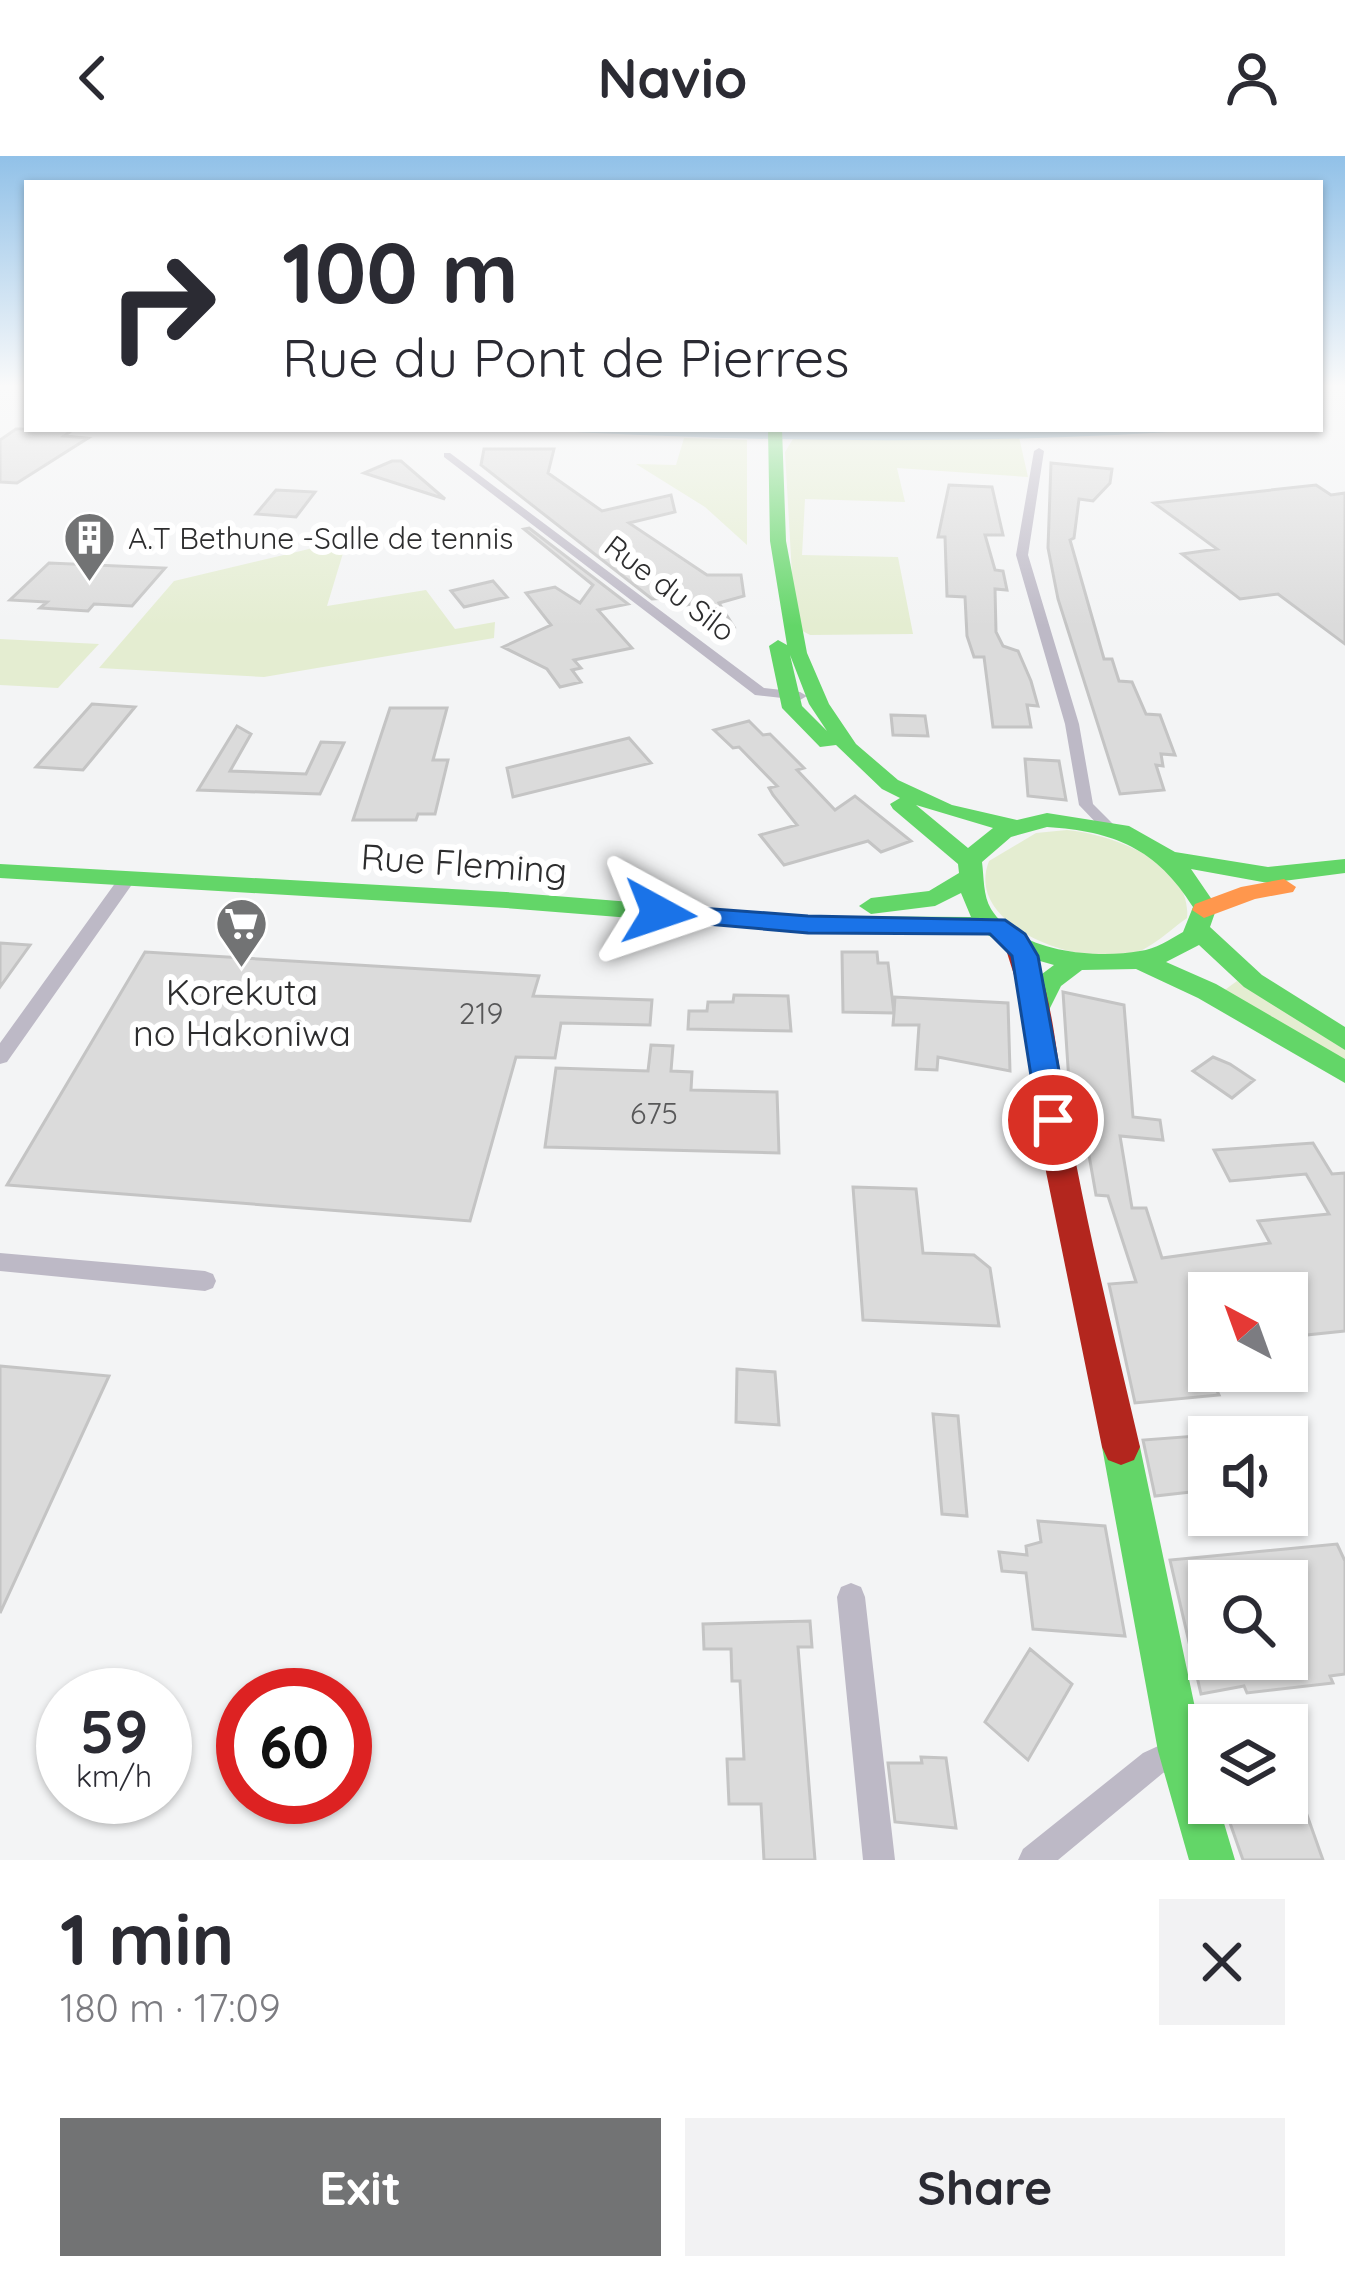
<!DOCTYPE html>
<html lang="en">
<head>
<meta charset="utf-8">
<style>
  body { margin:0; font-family:Quicksand,sans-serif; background:#f2f2f3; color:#2b2b33; height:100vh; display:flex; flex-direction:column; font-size:45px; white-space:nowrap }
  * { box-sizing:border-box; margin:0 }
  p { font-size:39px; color:#7c7c81 }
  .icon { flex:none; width:66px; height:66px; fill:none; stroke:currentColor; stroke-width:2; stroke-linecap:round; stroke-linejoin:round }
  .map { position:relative; height:1704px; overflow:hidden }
  .sheet { display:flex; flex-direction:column; background:#fff; flex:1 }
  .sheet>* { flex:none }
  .guide { position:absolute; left:24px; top:24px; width:1299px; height:252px; border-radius:0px; box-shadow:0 3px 9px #0004; background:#fff; color:#2b2b33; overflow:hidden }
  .needle { width:78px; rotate:319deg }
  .tools { position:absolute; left:1188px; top:1116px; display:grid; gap:24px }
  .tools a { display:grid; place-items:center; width:120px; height:120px; border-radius:0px; background:#fff; box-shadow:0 3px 9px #0004; font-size:60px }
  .speed { position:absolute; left:36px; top:1512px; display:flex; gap:24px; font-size:60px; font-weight:700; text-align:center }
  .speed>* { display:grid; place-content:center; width:156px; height:156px; border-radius:50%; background:#fff; box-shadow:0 3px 9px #0004; line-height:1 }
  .speed small { font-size:30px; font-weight:400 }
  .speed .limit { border:18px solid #d22; background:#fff; color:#111 }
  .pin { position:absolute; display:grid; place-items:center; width:102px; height:102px; color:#fff; margin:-51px; border:6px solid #fff; border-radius:50%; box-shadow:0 3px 12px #0007 }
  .me { position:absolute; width:132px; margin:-66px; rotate:95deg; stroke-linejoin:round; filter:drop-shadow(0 0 9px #0008) }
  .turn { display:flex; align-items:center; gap:42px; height:252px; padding:0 60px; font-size:54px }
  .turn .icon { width:156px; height:156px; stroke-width:2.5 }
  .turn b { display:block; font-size:84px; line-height:102px }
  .round { display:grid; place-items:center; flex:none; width:126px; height:126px; border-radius:0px; background:#f2f2f3 }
  .headline { display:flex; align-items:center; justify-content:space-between; height:204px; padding:0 60px }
  h1 { font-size:72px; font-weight:800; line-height:90px }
  .button { display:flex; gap:24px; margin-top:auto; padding:24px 60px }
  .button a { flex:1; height:138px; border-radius:0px; background:#727374; color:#fff; font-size:48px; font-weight:800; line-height:138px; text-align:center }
  .button a+a { background:#f2f2f3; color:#2b2b33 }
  header { display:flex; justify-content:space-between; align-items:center; height:156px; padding:0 60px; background:#fff; font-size:54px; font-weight:800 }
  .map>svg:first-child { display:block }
  .green { fill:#e4edd1 }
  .water { fill:#aed4e9 }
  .building { fill:#dbdbdb; stroke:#c4c4c4; stroke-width:3; fill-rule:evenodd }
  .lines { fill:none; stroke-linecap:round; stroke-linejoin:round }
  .street { fill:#bdb9c6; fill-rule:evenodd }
  .fast { fill:#63d668; fill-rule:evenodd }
  .slow { fill:#ff974d; fill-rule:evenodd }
  .jam { fill:#b3261e; fill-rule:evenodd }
  .route { fill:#1a73e8; stroke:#114b97; stroke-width:3 }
  .labels { text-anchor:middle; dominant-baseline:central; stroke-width:12; stroke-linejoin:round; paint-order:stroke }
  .far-poi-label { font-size:30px; fill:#2d2d2e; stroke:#fff; text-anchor:start }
  .far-street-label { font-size:30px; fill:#2d2d2e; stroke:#fff }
  .number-label { font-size:30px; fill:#585859 }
  .street-label { font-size:36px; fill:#2d2d2e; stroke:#fff }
  .poi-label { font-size:36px; fill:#2d2d2e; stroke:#fff }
</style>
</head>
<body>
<header><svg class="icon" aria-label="back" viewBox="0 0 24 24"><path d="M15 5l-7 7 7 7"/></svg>Navio<svg class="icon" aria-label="person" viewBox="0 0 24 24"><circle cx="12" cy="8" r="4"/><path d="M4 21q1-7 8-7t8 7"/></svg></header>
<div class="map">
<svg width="1345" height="1704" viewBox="0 0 1345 1704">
  <rect width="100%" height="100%" fill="#f3f4f5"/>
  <path class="green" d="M1019 281 1028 321 897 312 905 346 805 343 802 399 898 401 913 478 810 479 795 471 785 296 793 283Z
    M684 282 747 284V389L705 351 636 308 676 309Z
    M347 384 327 450 426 434 455 473 495 466 494 482 264 521 99 512 174 425Z
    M0 483 99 488 58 532 0 529Z
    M1067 674C1111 678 1193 707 1187 762 1171 773 1150 794 1131 798 1082 811 963 771 989 705L1036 677Z
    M1237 825 1345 894V908L1222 836Z"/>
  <path class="water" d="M517 273H1214C981 290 749 286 517 273Z"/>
  <path class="building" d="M16 273H74L64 280 88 282 17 327 0 326V284Z
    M484 293H554L548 317 602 355 671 339 675 356 629 367 707 419H741L744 440 719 447 734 471 706 474 691 448 680 451 668 442 652 443 481 309Z
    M392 305H401L445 343 364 317Z
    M1051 307 1112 313 1110 327 1093 345 1079 343 1074 382 1070 384 1104 503H1112L1119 525 1132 526 1146 558 1160 559 1175 599 1161 598 1163 610 1156 609 1164 634 1120 638 1058 443 1048 392Z
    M949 329 992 331 1003 379H985L995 414 1003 415 1007 434 995 433 996 476 1003 490 1018 495 1031 525 1038 550 1027 549 1031 571H993L984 501H974L967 480 965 441 947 440 945 381H938Z
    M1316 329 1331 339 1345 337V488L1278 438 1240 443 1182 398 1217 393 1154 347Z
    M276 334 315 336 296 361 256 358Z
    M529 372 628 448 598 454 632 492 574 504 581 512 572 514 581 526 560 531 547 513 503 491 551 469 526 437 555 431 580 447 593 429 524 373Z
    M49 407 165 412 132 450 94 448 88 455 40 452 47 446 10 444Z
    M493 425 507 441 464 451 451 435Z
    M92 548 135 551 83 614 36 611Z
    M390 552H447L433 604H448L435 658H418L416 664H353Z
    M891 559 925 560 928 580 893 579Z
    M749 565 763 579 770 578 804 612 797 614 835 654 855 640 911 685 881 696 868 685 784 709 760 679 797 669 773 639 769 632 777 630 739 591 733 592 714 574Z
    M237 570 251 578 230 615 306 618 321 586 344 587 320 638 198 634Z
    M629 582 651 607 513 641 507 612Z
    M1025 603 1059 605 1066 644 1028 640Z
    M0 787 30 789 0 831Z
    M145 796 539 820 533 840 652 844 650 869 561 867 555 902 516 901 470 1065 7 1029Z
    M842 796H877L878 807H888L894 857 895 841 1008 847 1010 915 938 901 937 914 916 913 919 869H893L894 857 843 856Z
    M1063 836 1124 849 1133 961 1160 964 1163 984 1120 980 1132 1052H1146L1162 1102 1270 1087 1258 1065 1329 1058 1306 1018 1230 1025 1214 994 1313 987 1332 1018 1345 1017V1175L1287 1181V1137H1209V1188L1196 1190 1219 1239 1135 1247 1109 1128 1136 1126 1108 1040 1096 1039 1079 942 1070 941Z
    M734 839 788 840 791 875 688 873 689 855H707L708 846H733Z
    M651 889 673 890 671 915 692 916 691 934 777 936 779 997 545 991 556 912 648 915Z
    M1213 901 1230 908 1254 924 1232 942 1193 915Z
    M853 1031 916 1033 923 1097 974 1099 990 1112 999 1170 863 1164Z
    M0 1210 109 1220 0 1457Z
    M737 1213 775 1216 779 1269 736 1266Z
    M933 1258 958 1260 967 1360 942 1358Z
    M1209 1279V1334L1155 1340 1143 1284Z
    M1038 1365 1105 1370 1125 1480 1033 1473 1026 1417 1002 1415 999 1396 1027 1399 1026 1390 1041 1386Z
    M1337 1388 1345 1405V1518L1330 1520 1333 1527 1247 1537 1244 1530 1201 1538 1170 1404ZM1209 1425H1287V1503H1209Z
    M810 1465 812 1491H798L815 1704H764L761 1648H729L727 1603H744L740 1525H732L731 1493H704L703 1468Z
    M1030 1493 1072 1528 1028 1604 985 1566Z
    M921 1601 946 1602 956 1672 895 1666 888 1607H922Z
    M1307 1659 1323 1704H1243L1229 1664Z"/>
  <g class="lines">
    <path class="street" d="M1039 292 1044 295 1028 399 1079 568 1093 648 1115 670 1107 675 1102 673 1079 649 1065 568 1016 399 1034 295Z
      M444 297H450L764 532 800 536 807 540 800 544 755 539 444 301Z
      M127 718 135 723 133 727 7 906 0 908V887L121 719Z
      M0 1097 205 1115 213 1118 216 1125 213 1132 205 1135 0 1115Z
      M851 1427 861 1431 865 1441 895 1704H863L837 1441 841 1431Z
      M1180 1580 1190 1585 1195 1595 1190 1605 1163 1617 1058 1704H1018L1023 1693 1143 1597Z"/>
    <path class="fast" d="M768 273H782L786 385 807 497 829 548 856 588 898 624 952 649 1017 664 1047 657 1129 670 1175 696 1268 711 1345 703V717L1268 727 1191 713 1217 751 1210 771 1262 819 1345 871V894L1244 831 1199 789 1166 806 1216 828 1345 903V927L1198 842 1136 813 1082 814 1061 830 1047 858H1027L1024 851 1042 818 1054 809 1026 801 986 778 808 776 506 752 0 722V708L506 736 808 760 971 761 961 737 935 750 871 758 859 750 871 742 929 735 959 717 958 708 893 653 890 648 900 642 882 633 836 589 820 591 782 552 769 490 778 484 787 489 770 385ZM790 499 809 548 827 575 802 550ZM916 649 993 672 968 692ZM1047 671C1114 675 1157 693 1193 751L1183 776C1169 784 1156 793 1140 795 1094 803 1018 796 991 753 983 740 984 721 982 706L1011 681Z
      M1121 1273 1134 1278 1140 1291 1209 1618V1647H1218L1235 1704H1189L1158 1595 1102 1291 1108 1278Z"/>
    <path class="slow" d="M1284 723 1296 731 1293 736 1255 743 1204 762 1192 754 1195 748 1241 731Z"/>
    <path class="jam" d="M1016 776C1042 783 1054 876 1058 902 1077 1033 1110 1162 1140 1291L1134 1304 1121 1309 1108 1304 1102 1291 1041 991 1024 851 1003 784Z"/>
  </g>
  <linearGradient id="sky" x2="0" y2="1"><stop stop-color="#91c1e8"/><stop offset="0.49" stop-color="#fafafa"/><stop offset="1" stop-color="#fafafa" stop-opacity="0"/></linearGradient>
  <rect width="1345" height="470" fill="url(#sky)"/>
  <path class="route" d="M659 749 808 760 1005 764 1025 778 1038 800 1068 964 1064 972H1042L1038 964 1012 800 990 778 808 777 650 763 646 757 650 751Z"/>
  <defs>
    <symbol id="building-pin" viewBox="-11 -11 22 30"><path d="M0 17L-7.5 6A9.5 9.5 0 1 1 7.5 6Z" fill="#727374" stroke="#fff"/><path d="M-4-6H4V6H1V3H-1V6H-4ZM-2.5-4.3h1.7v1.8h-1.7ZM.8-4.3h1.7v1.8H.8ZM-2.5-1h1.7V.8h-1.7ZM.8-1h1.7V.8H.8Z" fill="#fff"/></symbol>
    <symbol id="supermarket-pin" viewBox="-11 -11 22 30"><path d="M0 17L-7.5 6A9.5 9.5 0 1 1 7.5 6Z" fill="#727374" stroke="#fff"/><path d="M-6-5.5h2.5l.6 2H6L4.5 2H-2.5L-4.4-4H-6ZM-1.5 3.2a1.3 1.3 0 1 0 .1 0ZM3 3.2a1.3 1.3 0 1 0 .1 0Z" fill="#fff"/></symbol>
  </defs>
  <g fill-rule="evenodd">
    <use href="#building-pin" x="60" y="352" width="59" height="81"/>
    <use href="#supermarket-pin" x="212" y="738" width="59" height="81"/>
  </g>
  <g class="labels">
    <g class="far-poi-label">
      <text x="128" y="382">A.T Bethune -Salle de tennis</text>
    </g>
    <g class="far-street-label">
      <text transform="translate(670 432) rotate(37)">Rue du Silo</text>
    </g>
    <g class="number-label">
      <text x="481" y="857">219</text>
      <text x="654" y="957">675</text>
    </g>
    <g class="street-label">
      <text transform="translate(464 707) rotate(4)">Rue Fleming</text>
    </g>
    <g class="poi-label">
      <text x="242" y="835">Korekuta<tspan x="242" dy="41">no Hakoniwa</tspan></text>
    </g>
  </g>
</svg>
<div class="tools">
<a><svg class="needle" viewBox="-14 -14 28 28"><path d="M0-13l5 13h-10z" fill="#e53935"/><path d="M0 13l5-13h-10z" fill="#7c7c81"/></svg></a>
<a><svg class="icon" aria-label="sound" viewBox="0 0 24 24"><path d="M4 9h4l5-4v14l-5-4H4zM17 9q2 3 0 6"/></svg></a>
<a><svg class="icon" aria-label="search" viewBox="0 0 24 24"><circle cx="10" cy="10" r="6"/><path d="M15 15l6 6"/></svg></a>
<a><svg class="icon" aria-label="layers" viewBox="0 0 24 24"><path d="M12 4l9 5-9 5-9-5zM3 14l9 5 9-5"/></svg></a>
</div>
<div class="speed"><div>59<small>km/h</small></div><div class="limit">60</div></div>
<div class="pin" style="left:1053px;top:964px;background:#d93025"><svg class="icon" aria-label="arrive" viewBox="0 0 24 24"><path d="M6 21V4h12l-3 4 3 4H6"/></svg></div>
<svg class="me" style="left:659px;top:757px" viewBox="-20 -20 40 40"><path d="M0-17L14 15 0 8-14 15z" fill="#1a73e8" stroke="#fff" stroke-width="4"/></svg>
<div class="guide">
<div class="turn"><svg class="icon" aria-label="right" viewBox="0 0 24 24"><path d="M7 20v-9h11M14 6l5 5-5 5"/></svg><div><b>100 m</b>Rue du Pont de Pierres</div></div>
</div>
</div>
<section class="sheet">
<div class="headline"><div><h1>1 min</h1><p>180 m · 17:09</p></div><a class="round"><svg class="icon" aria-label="close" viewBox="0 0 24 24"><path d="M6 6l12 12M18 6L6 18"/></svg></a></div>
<div class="button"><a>Exit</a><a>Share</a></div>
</section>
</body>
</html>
